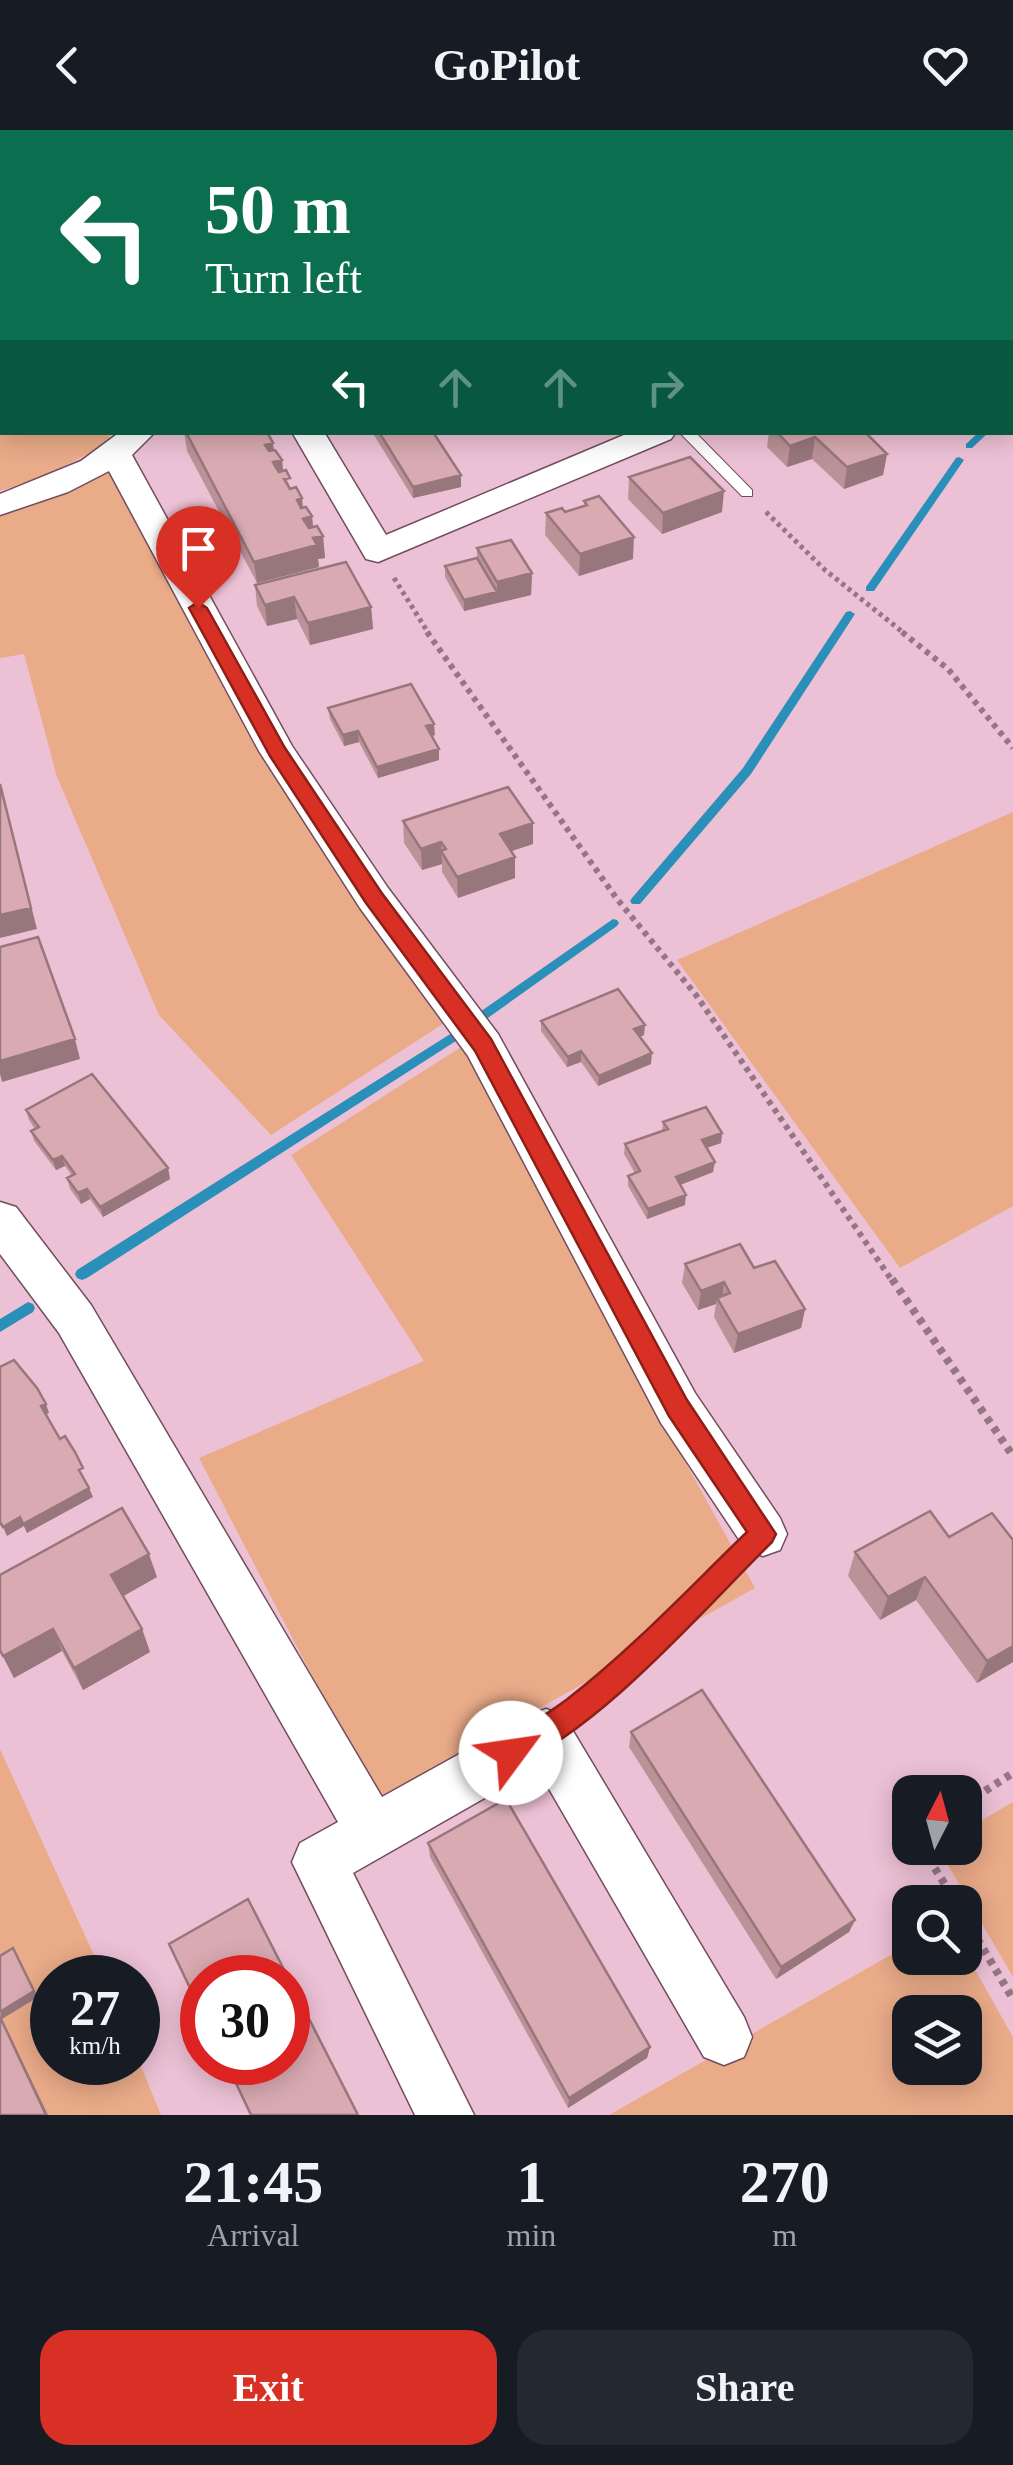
<!DOCTYPE html>
<html lang="en">
<head>
<meta charset="utf-8">
<style>
  body { margin:0; font-family:"Times New Roman",serif; background:#242831; color:#f1f3f6; height:100vh; display:flex; flex-direction:column; font-size:38px; white-space:nowrap }
  * { box-sizing:border-box; margin:0 }
  p { font-size:32px; color:#9ea1a6 }
  .icon { flex:none; width:55px; height:55px; fill:none; stroke:currentColor; stroke-width:2; stroke-linecap:round; stroke-linejoin:round }
  .map { position:relative; height:1985px; overflow:hidden }
  .details { display:flex; flex-direction:column; background:#171b24; flex:1 }
  .details>* { flex:none }
  .hud { position:absolute; left:0px; top:0px; width:1015px; height:305px; box-shadow:0 5px 25px #0003; background:#0b6e4f; color:#fff; overflow:hidden }
  .needle { width:65px; rotate:6deg }
  .controls { position:absolute; left:892px; top:1645px; display:grid; gap:20px }
  .controls a { display:grid; place-items:center; width:90px; height:90px; border-radius:20px; background:#171b24; box-shadow:0 5px 25px #0003; font-size:50px }
  .speed { position:absolute; left:30px; top:1825px; display:flex; gap:20px; font-size:50px; font-weight:700; text-align:center }
  .speed>* { display:grid; place-content:center; width:130px; height:130px; border-radius:50%; background:#171b24; box-shadow:0 5px 25px #0003; line-height:1 }
  .speed small { font-size:25px; font-weight:400 }
  .speed .limit { border:15px solid #d22; background:#fff; color:#111 }
  .pin { position:absolute; display:grid; place-items:center; width:85px; height:85px; color:#fff; margin:-102px -42px; border-radius:50% 50% 50% 0; rotate:-45deg; box-shadow:0 0 10px #0007 }
  .pin .icon { rotate:45deg }
  .me { position:absolute; width:110px; margin:-55px; rotate:59deg; stroke-linejoin:round; filter:drop-shadow(0 0 8px #0008) }
  .turn { display:flex; align-items:center; gap:35px; height:210px; padding:0 40px; font-size:45px }
  .turn .icon { width:130px; height:130px; stroke-width:2.5 }
  .turn b { display:block; font-size:70px; line-height:85px }
  .lanes { display:flex; align-items:center; height:95px; padding:0 40px; background:#0003; justify-content:center; gap:50px; direction:ltr }
  .lanes .off { opacity:.35 }
  .eta { display:flex; justify-content:space-evenly; align-items:center; height:170px; text-align:center }
  .eta b { font-size:60px; font-weight:800; line-height:70px }
  .primary-button { display:flex; gap:20px; margin-top:auto; padding:20px 40px }
  .primary-button a { flex:1; height:115px; border-radius:30px; background:#d93025; color:#fff; font-size:40px; font-weight:800; line-height:115px; text-align:center }
  .primary-button a+a { background:#242831; color:#f1f3f6 }
  header { display:flex; justify-content:space-between; align-items:center; height:130px; padding:0 40px; background:#171b24; font-size:45px; font-weight:800 }
  .map>svg:first-child { display:block }
  .green { fill:#eaab89; fill-rule:evenodd }
  .lines { fill:none; stroke-linecap:round; stroke-linejoin:round }
  .stream { fill:#2a90b9; fill-rule:evenodd }
  .service-casing { stroke:#714d5e; stroke-width:2 }
  .minor-casing { stroke:#714d5e; stroke-width:3 }
  .path-far2 { stroke:#957684; stroke-width:5; stroke-dasharray:4 4; stroke-linecap:butt }
  .path-far1 { stroke:#957684; stroke-width:6; stroke-dasharray:5 5; stroke-linecap:butt }
  .path { stroke:#957684; stroke-width:8; stroke-dasharray:6 6; stroke-linecap:butt }
  .service { fill:#fff; fill-rule:evenodd }
  .minor { fill:#fff; fill-rule:evenodd }
  .wall { fill:#bb9298 }
  .shaded-wall { fill:#98777c }
  .building { fill:#d9aab1; stroke:#98777c; stroke-width:2.5 }
  .route { fill:#d93025; stroke:#8d1f18; stroke-width:2.5 }
</style>
</head>
<body>
<header><svg class="icon" aria-label="back" viewBox="0 0 24 24"><path d="M15 5l-7 7 7 7"/></svg>GoPilot<svg class="icon" aria-label="heart" viewBox="0 0 24 24"><path d="M12 20l-8-8c-3-5 5-10 8-4 3-6 11-1 8 4z"/></svg></header>
<div class="map">
<svg width="1013" height="1985" viewBox="0 0 1013 1985">
  <rect width="100%" height="100%" fill="#edc1d5"/>
  <path class="green" d="M0 235 2 302 108 303 111 312 43 347 0 361Z
    M114 338 449 890 271 1005 159 885 57 647 24 524 0 528V386L65 364Z
    M1013 682V1076L900 1138 677 830Z
    M466 914 642 1254 755 1458 376 1669 199 1328 424 1231 291 1025Z
    M0 1619 104 1847 52 1848V1932H138V1929L161 1985H0Z
    M1013 1672V1847L938 1718H965V1700Z
    M910 1814V1828H965V1822L1013 1907V1985H609ZM910 1882H965V1938H910Z"/>
  <g class="lines">
    <path class="stream" d="M1012 280H1013V286H1012Z
      M979 302H989L972 318H966V314Z
      M959 327 964 330 874 461H866V457L956 328Z
      M850 481 855 484 751 644 640 774H632L630 771 632 768 743 638 846 482Z
      M613 789 617 790 619 793 617 796 485 890H477L475 887 477 884Z
      M455 901 461 906 459 909 87 1148 82 1150 77 1148 75 1144 77 1140Z
      M28 1172 33 1174 35 1178 33 1182 0 1202V1189Z"/>
    <defs>
      <path id="service" d="M679 302H695L752 360V366H742Z
        M763 1393 771 1397 775 1404 771 1411 614 1565 555 1612 546 1616 537 1612 534 1604 537 1596 596 1549 755 1397Z"/>
      <path id="minor" d="M388 0H417L419 2H390Z
        M597 0H625L627 2H599Z
        M120 302H155L132 325 292 616 388 758 498 904 695 1263 780 1388 787 1404 780 1420 763 1426 746 1420 661 1293 468 926 360 778 259 621 109 341 68 362 0 385V364L81 331Z
        M292 302H324L386 405 631 302H676L671 309 378 432 366 429Z
        M0 1072 16 1077 91 1175 382 1667 528 1586 546 1579 564 1586 744 1887 752 1907 744 1927 724 1935 704 1927 537 1638 353 1743 474 1985H415L292 1732 300 1713 338 1692 59 1203 0 1124Z"/>
    </defs>
    <use href="#service" class="service-casing"/>
    <use href="#minor" class="minor-casing"/>
    <path class="path-far2" d="M766 382 825 440 905 504
      M394 448 429 504"/>
    <path class="path-far1" d="M427 502 617 769 696 865 893 1152
      M902 502 948 539 1013 618"/>
    <path class="path" d="M892 1149 1013 1326
      M965 1674 1013 1643
      M922 1718 956 1772
      M965 1788 1013 1869"/>
    <use href="#service" class="service"/>
    <use href="#minor" class="minor"/>
  </g>
  <path class="wall" d="M184 302H267L274 320 282 330 283 341 291 359 303 378 312 386 313 397 323 406 325 428 318 429 319 437 257 453 187 321Z
    M372 302H433L461 345V357L413 368Z
    M769 302H865L887 324 883 345 844 359 812 329 787 337 767 317Z
    M629 347 722 382 662 404 628 369Z
    M584 371 633 429 579 446 545 405 546 383 565 382 584 376Z
    M477 418 532 443 531 465 464 481 445 447V436L477 428Z
    M255 455 371 477 373 499 310 515 297 489 267 496 257 476Z
    M328 578 435 605 431 606 439 630 378 648 359 612 344 616 330 589Z
    M403 691 533 693V714L511 721 515 748 458 768 442 742V734L422 740 404 713Z
    M541 891 644 905 640 907 651 934 598 956 581 932 567 937 541 901Z
    M26 980 168 1038 170 1049 103 1087 90 1069 81 1074 70 1059 67 1048 72 1046 65 1036 56 1040 34 1011 31 1001 35 999 29 990Z
    M663 992 722 1003 721 1013 706 1018 713 1042 680 1055 685 1075 647 1089 628 1056V1046L635 1043 624 1024 625 1014 662 1001Z
    M685 1134 754 1138 805 1179 801 1198 734 1223 714 1187 716 1174 698 1180 682 1153Z
    M949 1407 1013 1410V1532L977 1553 916 1470 880 1490 848 1446 855 1422Z
    M157 1447 123 1466 142 1499 150 1522 83 1560 62 1521 14 1548 0 1521Z
    M631 1602 855 1790 849 1802 776 1849 629 1617Z
    M428 1713 650 1917 647 1928 568 1978 430 1727Z"/>
  <path class="shaded-wall" d="M677 0H696L677 2Z
    M735 0H756L755 2H724Z
    M256 302H265L273 313 275 332 282 330 284 352Z
    M815 307 812 329 787 337 790 316Z
    M887 324 883 345 844 359 847 337Z
    M461 345V357L413 368V357Z
    M724 361 722 382 662 404 663 383Z
    M302 368 304 389 312 386 314 408 305 410 297 370Z
    M323 406 325 428 318 429 319 437 257 453 254 432 313 408Z
    M634 407 633 429 579 446 580 424Z
    M532 443 531 465 497 473V452Z
    M497 462V473L464 481V470Z
    M294 467 297 489 267 496 265 475Z
    M371 477 373 499 310 515 308 493Z
    M434 594 435 605 426 608V596Z
    M358 601 359 612 344 616 343 605Z
    M439 619V630L378 648 377 637Z
    M5 674 37 799 0 808V785Z
    M533 693V714L500 725V704Z
    M441 712 442 734 422 740 421 719Z
    M515 727V748L458 768 457 747Z
    M645 895 644 905 633 910 634 899Z
    M75 909 80 929 2 952 0 944V931Z
    M581 921V932L567 937 568 927Z
    M652 923 651 934 598 956 599 946Z
    M722 1003 721 1013 700 1020 702 1010Z
    M62 1026 65 1036 56 1040 53 1030Z
    M715 1032 713 1042 675 1057 676 1047Z
    M168 1038 170 1049 103 1087 100 1077Z
    M87 1059 90 1069 81 1074 78 1063Z
    M686 1065 685 1075 647 1089 648 1079Z
    M724 1152 722 1171 717 1168 716 1174 698 1180 701 1161Z
    M805 1179 801 1198 734 1223 738 1204Z
    M46 1274 49 1283 45 1285 41 1276Z
    M89 1358 93 1367 27 1403 23 1394Z
    M20 1387 24 1396 7 1406 3 1397Z
    M149 1424 157 1447 120 1468 111 1445Z
    M925 1447 916 1470 880 1490 888 1467Z
    M53 1499 62 1521 14 1548 3 1526Z
    M142 1499 150 1522 83 1560 74 1538Z
    M1013 1516V1532L977 1553 987 1531Z
    M855 1790 849 1802 776 1849 781 1837Z
    M13 1818 38 1867 2 1889 48 1985H46L0 1887Z
    M650 1917 647 1928 568 1978 569 1968Z"/>
  <path class="building" d="M504 0 519 1 579 0 581 2H502Z
    M711 0H735L724 2H713Z
    M186 302H258L259 304 267 302 273 313 265 315 269 321 275 320 282 330 273 332 275 336 279 342 286 340 290 348 284 349 290 359 296 357 302 368 297 370 301 378 306 377 312 386 303 389 309 398 317 396 323 406 313 408 317 415 254 432Z
    M379 302H433L461 345 413 357Z
    M777 302H865L887 324 847 337 815 307 790 316Z
    M690 327 724 361 663 383 629 347Z
    M599 366 634 407 580 424 546 383 562 378 565 382 587 375 584 371Z
    M511 410 532 443 497 452 477 418Z
    M477 428 497 462 464 470 445 436Z
    M346 432 371 477 308 493 294 467 265 475 255 455Z
    M411 554 434 594 426 596 439 619 377 637 358 601 343 605 328 578Z
    M0 654 31 778 0 785Z
    M508 657 533 693 500 704 515 727 457 747 441 721 446 719 441 712 421 719 403 691Z
    M38 807 75 909 0 931V817Z
    M618 859 645 895 634 899 652 923 599 946 581 921 568 927 541 891Z
    M92 944 168 1038 100 1077 87 1059 78 1063 67 1048 75 1044 62 1026 53 1030 31 1001 39 997 26 980Z
    M706 977 722 1003 702 1010 715 1032 676 1047 686 1065 648 1079 628 1046 640 1041 625 1014 668 999 663 992Z
    M740 1114 754 1138 775 1131 805 1179 738 1204 717 1168 730 1163 724 1152 701 1161 685 1134Z
    M14 1230 37 1258 46 1274 41 1276 60 1309 65 1306 75 1322 83 1338 79 1340 89 1358 23 1394 20 1387 3 1397 0 1392V1237Z
    M122 1378 149 1424 111 1445 142 1499 74 1538 53 1499 3 1526 0 1520V1445Z
    M930 1381 949 1407 992 1383 1013 1410V1516L987 1531 925 1447 888 1467 855 1422Z
    M702 1560 855 1790 781 1837 631 1602Z
    M506 1669 650 1917 569 1968 428 1713Z
    M248 1769 358 1985H251L226 1932H288V1848H202V1883L169 1814Z
    M13 1818 34 1861 0 1882V1826Z
    M0 1887 46 1985H0Z"/>
  <path class="route" d="M198 472 207 478 285 618 381 762 491 909 687 1270 776 1404 772 1412C702 1481 600 1600 511 1637L501 1633 497 1623C502 1610 555 1580 570 1567 633 1518 689 1458 747 1402L669 1286 475 921 366 773 270 626 189 478Z"/>
</svg>
<div class="controls">
<a><svg class="needle" viewBox="-14 -14 28 28"><path d="M0-13l5 13h-10z" fill="#e53935"/><path d="M0 13l5-13h-10z" fill="#9ea1a6"/></svg></a>
<a><svg class="icon" aria-label="search" viewBox="0 0 24 24"><circle cx="10" cy="10" r="6"/><path d="M15 15l6 6"/></svg></a>
<a><svg class="icon" aria-label="layers" viewBox="0 0 24 24"><path d="M12 4l9 5-9 5-9-5zM3 14l9 5 9-5"/></svg></a>
</div>
<div class="speed"><div>27<small>km/h</small></div><div class="limit">30</div></div>
<div class="pin" style="left:198px;top:478px;background:#d93025"><svg class="icon" aria-label="arrive" viewBox="0 0 24 24"><path d="M6 21V4h12l-3 4 3 4H6"/></svg></div>
<svg class="me" style="left:511px;top:1623px" viewBox="-20 -20 40 40"><circle r="19" fill="#fff"/><path d="M0-13L10 11 0 6-10 11z" fill="#d93025"/></svg>
<div class="hud">
<div class="turn"><svg class="icon" aria-label="left" viewBox="0 0 24 24"><path d="M17 20v-9H6M10 6l-5 5 5 5"/></svg><div><b>50 m</b>Turn left</div></div>
<div class="lanes"><svg class="icon" aria-label="left" viewBox="0 0 24 24"><path d="M17 20v-9H6M10 6l-5 5 5 5"/></svg><svg class="icon off" aria-label="ahead" viewBox="0 0 24 24"><path d="M12 20V5M6 11l6-6 6 6"/></svg><svg class="icon off" aria-label="ahead" viewBox="0 0 24 24"><path d="M12 20V5M6 11l6-6 6 6"/></svg><svg class="icon off" aria-label="right" viewBox="0 0 24 24"><path d="M7 20v-9h11M14 6l5 5-5 5"/></svg></div>
</div>
</div>
<section class="details">
<div class="eta">
<div><b>21:45</b><p>Arrival</p></div>
<div><b>1</b><p>min</p></div>
<div><b>270</b><p>m</p></div>
</div>
<div class="primary-button"><a>Exit</a><a>Share</a></div>
</section>
</body>
</html>
